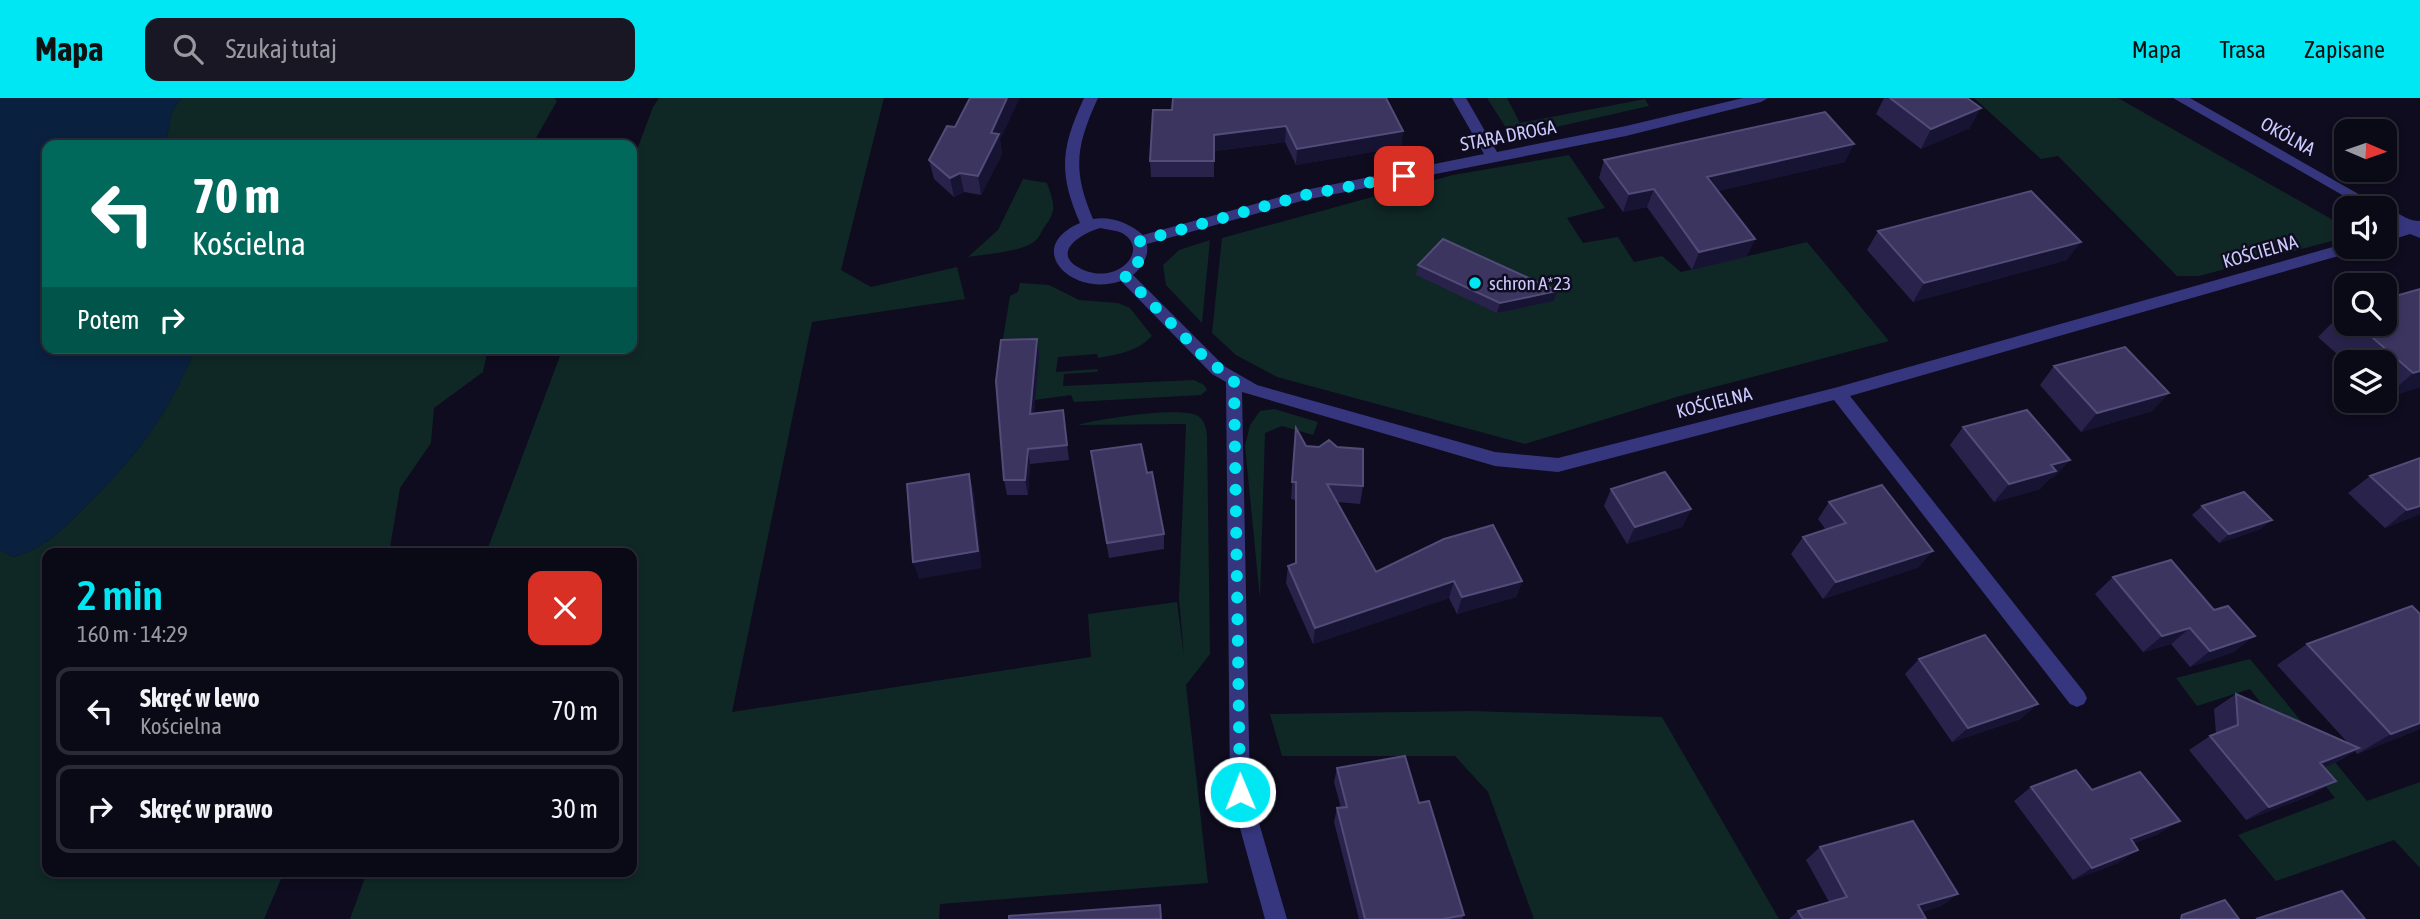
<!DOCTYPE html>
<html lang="pl">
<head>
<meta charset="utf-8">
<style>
  body { margin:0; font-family:"Asap Condensed",sans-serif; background:#181723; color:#f1f3f6; height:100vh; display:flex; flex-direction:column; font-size:26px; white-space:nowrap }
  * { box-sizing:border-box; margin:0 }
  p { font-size:23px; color:#999aa1 }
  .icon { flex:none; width:38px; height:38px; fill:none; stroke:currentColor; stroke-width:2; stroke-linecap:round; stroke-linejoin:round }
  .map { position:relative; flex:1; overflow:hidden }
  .details { position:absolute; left:42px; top:450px; width:595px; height:329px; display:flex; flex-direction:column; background:#0a0916; border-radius:14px; box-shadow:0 4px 10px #0003,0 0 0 2px #2a2a35 }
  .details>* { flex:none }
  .hud { position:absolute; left:42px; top:42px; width:595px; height:214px; border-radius:14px; box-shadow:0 4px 10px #0003,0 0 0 2px #2a2a35; background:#00695c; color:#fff; overflow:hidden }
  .needle { width:46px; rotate:92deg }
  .fabs { position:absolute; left:2334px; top:21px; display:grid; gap:14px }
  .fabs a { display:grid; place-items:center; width:63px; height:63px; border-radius:14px; background:#0a0916; box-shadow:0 4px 10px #0003,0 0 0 2px #2a2a35; font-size:35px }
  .pin { position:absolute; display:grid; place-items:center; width:60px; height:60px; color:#fff; margin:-30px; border-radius:14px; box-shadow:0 4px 10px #0006 }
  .me { position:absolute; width:77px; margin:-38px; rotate:359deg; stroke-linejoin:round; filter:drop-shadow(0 0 5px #0008) }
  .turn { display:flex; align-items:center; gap:24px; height:147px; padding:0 35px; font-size:32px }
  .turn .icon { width:91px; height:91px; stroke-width:2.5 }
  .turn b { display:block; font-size:49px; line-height:60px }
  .then { display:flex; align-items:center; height:66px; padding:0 35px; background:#0003; gap:14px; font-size:26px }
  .round { display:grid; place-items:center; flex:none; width:74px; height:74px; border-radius:14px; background:#181723 }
  .overview { display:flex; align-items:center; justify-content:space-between; height:119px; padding:0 35px }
  h1 { font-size:42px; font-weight:600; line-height:52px; color:#00e7f4 }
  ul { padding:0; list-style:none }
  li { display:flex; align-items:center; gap:21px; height:88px; margin:0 14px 10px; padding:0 21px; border:4px solid #2a2a35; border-radius:14px }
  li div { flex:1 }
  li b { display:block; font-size:26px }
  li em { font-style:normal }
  header { display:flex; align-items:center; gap:42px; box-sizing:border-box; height:98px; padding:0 35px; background:#00e7f4; color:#111 }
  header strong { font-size:33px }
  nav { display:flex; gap:38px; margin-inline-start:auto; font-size:24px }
  .search { width:490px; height:63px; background:#181723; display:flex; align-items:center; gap:18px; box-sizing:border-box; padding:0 24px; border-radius:14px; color:#999aa1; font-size:26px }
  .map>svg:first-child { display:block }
  .green { fill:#0f2826 }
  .water { fill:#0a203f }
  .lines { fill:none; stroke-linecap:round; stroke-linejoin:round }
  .street { fill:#36367e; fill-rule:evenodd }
  .wall { fill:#29234c }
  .shaded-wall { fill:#171332 }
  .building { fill:#3b3560; stroke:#524c79; stroke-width:2 }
  .route { stroke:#00e7f4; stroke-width:12; stroke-dasharray:0 21.6 }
  .poi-dot { fill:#00e7f4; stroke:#0e0c1e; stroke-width:2.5 }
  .labels { text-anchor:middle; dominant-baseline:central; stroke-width:5; stroke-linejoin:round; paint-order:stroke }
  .street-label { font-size:19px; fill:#ccc9ff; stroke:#0e0c1e }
  .poi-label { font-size:19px; fill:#ccc9ff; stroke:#0e0c1e; text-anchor:start }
</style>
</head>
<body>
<header>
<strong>Mapa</strong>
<div class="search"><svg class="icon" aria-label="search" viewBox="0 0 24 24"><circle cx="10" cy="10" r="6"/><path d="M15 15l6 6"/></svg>Szukaj tutaj</div>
<nav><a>Mapa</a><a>Trasa</a><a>Zapisane</a></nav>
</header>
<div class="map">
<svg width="2420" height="821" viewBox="0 0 2420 821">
  <rect width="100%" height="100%" fill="#0e0c1e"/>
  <path class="green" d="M181 0H554L557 3 532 47H165L172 14Z
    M659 0H884L841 172 871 189 957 169 965 201 812 224 732 614 1091 559 1088 516 1177 504 1184 558 1179 500 1186 326 1078 327C1098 321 1181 308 1198 318 1205 323 1206 330 1207 337L1210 556 1186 587 1208 785 940 806 939 821H350L367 774H632V455H486L563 250H632V65L653 9Z
    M1487 0H1507L1520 25 1645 1 1649 8 1512 39Z
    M1974 0H2118L2347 130V139L2199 178H2177L2058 58 2041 61Z
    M1569 57 1605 110 1567 120 1583 145 1618 139 1634 164 1662 158 1681 174 1807 144 1889 243 1680 298 1525 346 1277 279 1236 257 1212 235 1222 140 1453 77Z
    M1023 81 1047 85C1055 108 1057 112 1043 131 1041 134 1040 138 1037 141 1026 154 985 156 968 159L998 132Z
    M1210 142 1202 225 1166 187 1163 167 1179 152Z
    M1020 185 1049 187 1079 202 1118 205 1130 210 1152 238C1136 254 1119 256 1098 260L1097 256 1058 259 1056 274 1098 271 1097 274 1064 276 1063 288 1194 282 1204 287 1207 292 1201 297 1074 304 1071 297 997 307 996 283 1010 198 1018 194Z
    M195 250H488L483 274 434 310 431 345 400 390 389 455H47V774H284L264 821H0V452L13 459C47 449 62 432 86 408 136 359 170 315 195 250Z
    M1274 311 1318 324 1313 337 1282 328 1265 335 1260 501 1245 348 1250 327 1260 313Z
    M2250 561 2367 703 2420 684V770L2394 742 2276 783 2238 737 2335 700 2250 591 2197 608 2176 580Z
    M1473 613 1662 619 1779 821H1534L1488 694 1455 658H1282L1270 616Z"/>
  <path class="water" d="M0 0H181L172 14 165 47H47V250H195C170 315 136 359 86 408 62 432 47 449 13 459L0 452Z"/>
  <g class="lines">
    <path class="street" d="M1084 0H1098C1076 48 1072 72 1093 121 1111 118 1129 125 1143 137L1305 92 1484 56 1452 0H1466L1497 54 1626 28 1743 0H1768L1761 4 1626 38 1305 102 1147 146C1149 159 1142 169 1133 177L1224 268 1257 287 1495 354 1558 360 1838 289 2347 145V149H2359L2356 153 1850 298 2084 594 2087 600 2084 606 2077 609 2070 606 1834 302 1558 374 1495 368 1242 294 1250 694 1287 821H1265L1230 694 1226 284 1212 276 1121 183C1072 200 1022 150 1080 125 1058 74 1061 50 1084 0ZM1101 130C1108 132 1116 132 1122 135 1153 153 1113 192 1076 168 1052 152 1086 133 1101 130Z
      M2173 0H2190L2383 110H2365Z
      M2384 110C2397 112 2407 124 2420 123V140L2410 136 2385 144V133L2398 129 2385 122Z"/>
  </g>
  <path class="wall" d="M1884 0H1967L1970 30 1921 51 1876 16Z
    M1153 12 1403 33 1401 49 1296 67 1285 44 1214 53V79H1151L1150 63Z
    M1000 42 1002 56 981 97 964 94 954 99 934 81 929 62Z
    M1604 62 1845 64 1718 93 1755 141 1746 159 1692 172 1647 109 1623 114 1599 80Z
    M1878 133 2067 162 1913 204 1867 152Z
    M1418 167 1554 203 1497 215 1416 177Z
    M2347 213V226H2385L2420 289 2385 300V264H2347V265L2318 239 2343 214Z
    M1037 241 1039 257 1034 315 1065 327 1069 362 1030 366 1028 397H1007L1004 382Z
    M2054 268 2169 295 2152 313 2081 334 2040 287Z
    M1963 329 2070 362 2054 379 2049 381 2040 391 1994 404 1950 347Z
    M1296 330 1306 348 1363 388 1360 406 1337 404 1376 474 1522 483 1516 499 1457 516 1449 500 1313 546 1286 485 1288 468 1295 466V402L1291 401Z
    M1091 353 1147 375 1164 436V451L1109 460Z
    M2420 360V416L2385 430 2348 395 2370 378Z
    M1611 391 1691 411 1682 429 1627 446 1604 408Z
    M1829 404 1919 469 1823 501 1791 456 1803 439 1826 432 1818 421Z
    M2202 408 2261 431 2219 445 2192 417Z
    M2113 479 2234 554 2190 569 2171 546 2143 554 2095 496Z
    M2420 516V631L2357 656 2355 653 2335 665 2323 669 2312 697 2246 722 2189 652 2210 638 2216 635 2214 611 2236 596 2348 645 2277 567 2307 546Z
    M1919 561 2021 621 1952 644 1905 576Z
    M1337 670 1419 705 1464 817 1462 821H1359L1334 724 1337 710H1341L1334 684Z
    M2031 689 2092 692 2159 736 2134 745 2118 765 2073 782 2014 703Z
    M1820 749 1958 796 1941 808 1921 814 1926 821H1789L1798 813 1829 804 1806 762Z"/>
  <path class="shaded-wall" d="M1007 0H1020L1000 42 1002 56 981 97 978 78 991 35Z
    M1981 10 1970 30 1921 51 1931 31Z
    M1286 28 1285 44 1214 53V37Z
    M1403 33 1401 49 1296 67 1297 51Z
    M1854 46 1845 64 1700 97 1707 79Z
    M960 75 964 94 954 99 950 80Z
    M1654 91 1647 109 1623 114 1629 96Z
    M1755 141 1746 159 1692 172 1699 154Z
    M2081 144 2067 162 1913 204 1924 185Z
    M1557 193 1554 203 1497 215 1500 205Z
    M1037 241 1039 257 1033 331 1030 316Z
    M2420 273V289L2385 300 2413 275Z
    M2169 295 2152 313 2081 334 2097 315Z
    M1028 351 1030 366 1028 397 1025 382Z
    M2070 362 2054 379 2049 381 2040 391 1994 404 2009 386 2051 367Z
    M969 376 974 394 982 470 919 481 913 464Z
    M2420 408V416L2385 430 2407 412Z
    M1691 411 1682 429 1627 446 1635 429Z
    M2272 422 2261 431 2219 445 2229 436Z
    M1933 453 1919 469 1823 501 1836 484Z
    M1454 483 1449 500 1313 546 1315 530Z
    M1522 483 1516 499 1457 516 1462 499Z
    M2190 530 2171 546 2143 554 2162 538Z
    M2255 538 2234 554 2190 569 2210 553Z
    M2038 606 2021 621 1952 644 1968 630Z
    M2420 625V631L2357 656 2391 636Z
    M2359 650 2335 665 2297 680 2320 665Z
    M2336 683 2312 697 2246 722 2269 709Z
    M2180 723 2159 736 2110 754 2131 741Z
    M2138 752 2118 765 2073 782 2092 770Z
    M1958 796 1941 808 1902 819 1918 807Z"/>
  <path class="building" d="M970 0H1007L991 35 999 36 978 78 960 75 950 80 929 62 947 28 955 29Z
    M1173 0H1386L1403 33 1297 51 1286 28 1214 37V63H1150L1153 12H1172Z
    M1890 0H1967L1981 10 1931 31Z
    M1825 14 1854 46 1707 79 1755 141 1699 154 1654 91 1629 96 1604 62Z
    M2031 93 2081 144 1924 185 1878 133Z
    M1443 141 1557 193 1500 205 1418 167Z
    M2420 191V273L2413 275 2357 226H2385V201Z
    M1037 241 1030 316 1063 312 1067 347 1028 351 1025 382H1004L996 283 1001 242Z
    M2125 249 2169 295 2097 315 2054 268Z
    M2027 312 2070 362 2051 367 2056 373 2009 386 1963 329Z
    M1296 330 1306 348 1319 349 1329 342 1337 349 1363 351V388L1327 386 1376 474 1444 441 1493 427 1522 483 1462 499 1454 483 1315 530 1288 468 1296 465V384H1292Z
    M1141 346 1147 375 1152 374 1164 436 1107 445 1091 353Z
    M2420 360V408L2407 412 2370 378Z
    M1665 374 1691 411 1635 429 1611 391Z
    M969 376 978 453 913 464 907 386Z
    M1882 387 1933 453 1836 484 1803 439 1846 425 1829 404Z
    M2244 394 2272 422 2229 436 2202 408Z
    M2171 462 2214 512 2228 508 2255 538 2210 553 2190 530 2162 538 2113 479Z
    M2412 508 2420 516V625L2391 636 2307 546Z
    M1985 537 2038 606 1968 630 1919 561Z
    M2236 596 2359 650 2320 665 2336 683 2269 709 2210 638 2238 627Z
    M1405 658 1419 705 1429 703 1464 817 1443 821H1365L1337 710 1347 709 1337 670Z
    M2076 672 2092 692 2140 674 2180 723 2131 741 2138 752 2092 770 2031 689Z
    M1913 723 1958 796 1918 807 1926 821H1803L1798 813 1847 799 1820 749Z
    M2342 793 2365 821H2256Z
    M2225 802 2239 821H2181L2182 817Z
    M1160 807 1161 821H1009V818Z"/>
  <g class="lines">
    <path class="route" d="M1240 694 1234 283 1203 258 1124 177C1137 168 1145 160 1140 143L1305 97 1404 78"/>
  </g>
  <circle class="poi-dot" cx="1475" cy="185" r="7"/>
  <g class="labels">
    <g class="street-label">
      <text transform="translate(1508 37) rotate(-11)">STARA DROGA</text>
      <text transform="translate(2288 38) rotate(29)">OKÓLNA</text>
      <text transform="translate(2260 153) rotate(-16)">KOŚCIELNA</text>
      <text transform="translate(1714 304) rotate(-14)">KOŚCIELNA</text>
    </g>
    <g class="poi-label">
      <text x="1489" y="185">schron A*23</text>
    </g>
  </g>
</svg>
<div class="fabs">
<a><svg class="needle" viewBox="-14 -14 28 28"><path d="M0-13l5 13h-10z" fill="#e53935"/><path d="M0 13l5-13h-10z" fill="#999aa1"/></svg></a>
<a><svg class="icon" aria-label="sound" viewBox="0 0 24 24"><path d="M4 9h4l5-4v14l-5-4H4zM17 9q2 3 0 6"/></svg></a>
<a><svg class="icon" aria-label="search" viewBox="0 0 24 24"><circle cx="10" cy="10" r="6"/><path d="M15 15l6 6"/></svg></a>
<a><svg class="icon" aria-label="layers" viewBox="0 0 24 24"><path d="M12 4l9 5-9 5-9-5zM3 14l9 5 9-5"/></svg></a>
</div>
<div class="pin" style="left:1404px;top:78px;background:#d93025"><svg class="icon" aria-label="arrive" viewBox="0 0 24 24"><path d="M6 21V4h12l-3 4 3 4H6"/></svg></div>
<svg class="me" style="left:1240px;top:694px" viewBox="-20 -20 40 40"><circle r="17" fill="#00e7f4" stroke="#fff" stroke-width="3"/><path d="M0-11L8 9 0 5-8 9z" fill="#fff"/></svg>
<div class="hud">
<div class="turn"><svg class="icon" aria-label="left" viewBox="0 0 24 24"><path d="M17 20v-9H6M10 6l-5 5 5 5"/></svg><div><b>70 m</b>Kościelna</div></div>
<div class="then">Potem<svg class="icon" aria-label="right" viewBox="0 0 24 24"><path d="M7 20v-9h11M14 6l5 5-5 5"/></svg></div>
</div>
<section class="details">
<div class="overview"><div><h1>2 min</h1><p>160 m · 14:29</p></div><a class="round" style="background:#d93025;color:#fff"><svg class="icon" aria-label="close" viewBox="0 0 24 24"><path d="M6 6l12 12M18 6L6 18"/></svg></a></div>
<ul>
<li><svg class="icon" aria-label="left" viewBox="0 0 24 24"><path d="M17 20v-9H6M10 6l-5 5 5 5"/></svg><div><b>Skręć w lewo</b><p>Kościelna</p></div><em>70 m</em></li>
<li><svg class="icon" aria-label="right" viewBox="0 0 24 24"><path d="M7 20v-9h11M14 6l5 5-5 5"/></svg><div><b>Skręć w prawo</b></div><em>30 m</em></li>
</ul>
</section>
</div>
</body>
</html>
